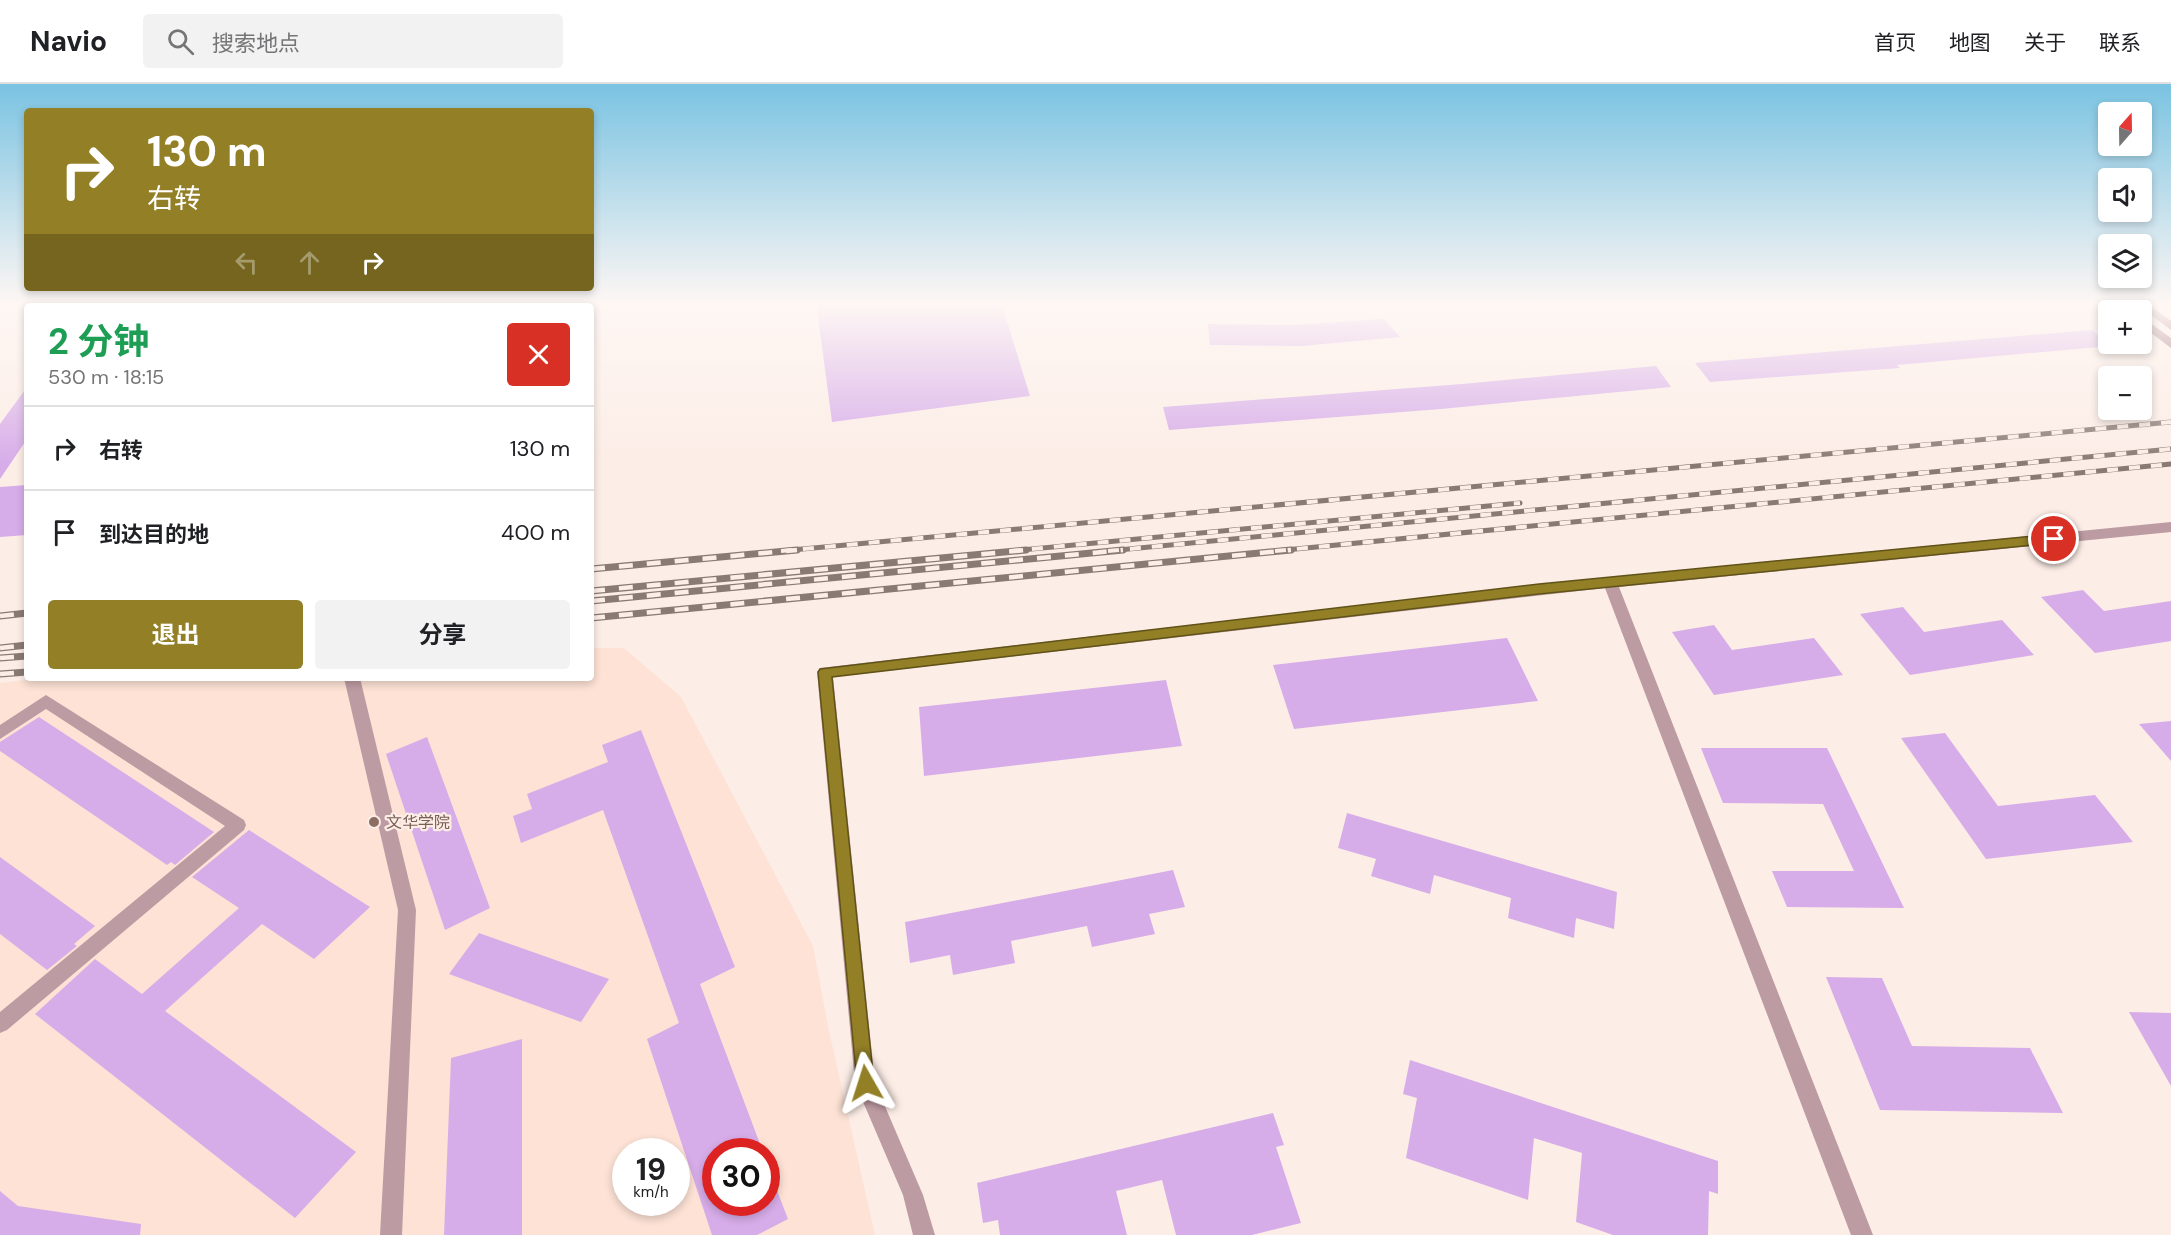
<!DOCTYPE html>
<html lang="zh">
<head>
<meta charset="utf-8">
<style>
  body { margin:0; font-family:"DM Sans","Noto Sans SC",sans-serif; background:#f2f2f2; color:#202124; height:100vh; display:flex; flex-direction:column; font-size:22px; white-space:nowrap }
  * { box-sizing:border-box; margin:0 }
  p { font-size:20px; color:#757577 }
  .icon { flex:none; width:33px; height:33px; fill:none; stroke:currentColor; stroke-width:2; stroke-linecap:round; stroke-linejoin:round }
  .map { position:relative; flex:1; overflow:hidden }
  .details { position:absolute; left:24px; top:219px; width:570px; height:378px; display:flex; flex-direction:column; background:#fff; border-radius:6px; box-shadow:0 3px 9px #0003 }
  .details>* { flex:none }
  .banner { position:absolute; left:24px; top:24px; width:570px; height:183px; border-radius:6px; box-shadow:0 3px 9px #0003; background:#937f26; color:#fff; overflow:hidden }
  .needle { width:39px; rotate:20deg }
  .controls { position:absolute; left:2098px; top:18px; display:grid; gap:12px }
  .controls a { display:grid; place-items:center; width:54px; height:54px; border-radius:6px; background:#fff; box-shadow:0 3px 9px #0003; font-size:30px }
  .speed { position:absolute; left:612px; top:1054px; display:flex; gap:12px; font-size:30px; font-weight:700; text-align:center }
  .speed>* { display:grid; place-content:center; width:78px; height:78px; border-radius:50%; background:#fff; box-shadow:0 3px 9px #0003; line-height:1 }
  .speed small { font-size:15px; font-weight:400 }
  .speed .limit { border:9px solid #d22; background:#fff; color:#111 }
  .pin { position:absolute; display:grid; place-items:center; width:51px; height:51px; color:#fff; margin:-26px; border:3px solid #fff; border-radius:50%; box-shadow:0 2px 6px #0007 }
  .me { position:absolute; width:66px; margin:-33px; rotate:354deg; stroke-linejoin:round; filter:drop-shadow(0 0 4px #0008) }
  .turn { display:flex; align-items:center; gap:21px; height:126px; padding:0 24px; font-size:27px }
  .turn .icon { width:78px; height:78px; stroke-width:2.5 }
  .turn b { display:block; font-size:42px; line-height:51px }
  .lanes { display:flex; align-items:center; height:57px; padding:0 24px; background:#0003; justify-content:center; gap:30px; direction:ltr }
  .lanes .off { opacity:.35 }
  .round { display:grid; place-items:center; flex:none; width:63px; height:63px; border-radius:6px; background:#f2f2f2 }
  .headline { display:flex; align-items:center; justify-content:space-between; height:102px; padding:0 24px }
  h1 { font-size:36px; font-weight:700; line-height:45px; color:#1e9e55 }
  .cta { display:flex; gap:12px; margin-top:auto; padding:12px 24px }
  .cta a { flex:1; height:69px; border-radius:6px; background:#937f26; color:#fff; font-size:24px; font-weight:700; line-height:69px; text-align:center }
  .cta a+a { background:#f2f2f2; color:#202124 }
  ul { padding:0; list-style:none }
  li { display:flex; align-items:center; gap:18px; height:84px; padding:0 24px; border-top:2px solid #e0e0e0 }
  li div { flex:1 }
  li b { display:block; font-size:22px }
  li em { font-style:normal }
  header { display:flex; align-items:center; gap:36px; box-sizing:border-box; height:84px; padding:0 30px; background:#fff; border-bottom:2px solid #e0e0e0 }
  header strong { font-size:28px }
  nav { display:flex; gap:33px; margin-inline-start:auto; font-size:21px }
  .search { width:420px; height:54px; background:#f2f2f2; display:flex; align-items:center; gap:15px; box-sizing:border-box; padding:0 21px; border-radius:6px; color:#757577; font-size:22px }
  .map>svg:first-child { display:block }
  .built { fill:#fde2d5; fill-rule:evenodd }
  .building { fill:#d7ade9 }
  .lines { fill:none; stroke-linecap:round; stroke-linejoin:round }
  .minor { fill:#bd9ba2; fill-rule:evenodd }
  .major { fill:#8d5362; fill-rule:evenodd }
  .rail-far1-casing { stroke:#897b74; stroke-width:5 }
  .rail-casing { stroke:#897b74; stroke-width:7 }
  .rail-far1 { stroke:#fcede6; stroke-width:4; stroke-dasharray:11; stroke-linecap:butt }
  .rail { stroke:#fcede6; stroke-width:4.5; stroke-dasharray:14; stroke-linecap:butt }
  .route { fill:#937f26; stroke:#605319; stroke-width:1.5 }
  .education-dot { fill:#8d6e63; stroke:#fcede6; stroke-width:2 }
  .labels { text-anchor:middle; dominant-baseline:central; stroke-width:4.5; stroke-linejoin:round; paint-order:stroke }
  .education-label { font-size:16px; fill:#785e54; stroke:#fcede6; text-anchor:start }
</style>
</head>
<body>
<header>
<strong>Navio</strong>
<div class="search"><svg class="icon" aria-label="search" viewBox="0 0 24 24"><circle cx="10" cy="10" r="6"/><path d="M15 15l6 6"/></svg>搜索地点</div>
<nav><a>首页</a><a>地图</a><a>关于</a><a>联系</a></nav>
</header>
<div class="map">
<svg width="2171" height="1151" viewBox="0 0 2171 1151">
  <rect width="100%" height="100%" fill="#fcede6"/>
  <path class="built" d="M591 564H624L681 613 813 862 829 947 875 1151H0V599L44 594H591ZM626 1068H676V1119H626ZM716 1068H766V1119H716Z"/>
  <path class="building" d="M816 218H1001L1030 312 832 338Z
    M1384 235 1400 253 1301 262 1210 261 1208 240 1294 241Z
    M2092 246 2110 262 1897 281 1900 284 1710 298 1695 279Z
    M1656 282 1671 303 1441 325 1169 346 1163 323 1462 300Z
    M27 303V355L0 395V340Z
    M27 401V451L0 453V403Z
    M2083 506 2104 527 2171 517V557L2095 569 2041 513Z
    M1903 523 1924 548 2002 536 2034 571 1910 591 1860 530Z
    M1714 541 1732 566 1814 554 1843 591 1714 611 1672 548Z
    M1507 554 1538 617 1294 645 1273 581Z
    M1166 596 1182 662 924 692 919 623Z
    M39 633 214 748 175 781 171 778 167 781 0 667V658Z
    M2171 637V677L2139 640Z
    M641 646 735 883 700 900 763 1068H716V1119H766L768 1083 788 1135 757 1151H712L647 955 679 939 603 726 521 759 513 732 532 725 527 710 608 678 602 661Z
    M1945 649 1998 722 2095 711 2133 758 1986 775 1901 654Z
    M427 653 490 824 445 846 386 670Z
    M1701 664H1827L1904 824 1787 823 1772 787H1854L1823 720 1723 719Z
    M1347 729 1617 808 1614 845 1576 834 1574 854 1508 834 1511 814 1434 791 1430 810 1371 792 1376 775 1338 764Z
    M249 746 370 823 314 875 262 840 165 927 356 1068 295 1134 35 930 95 875 142 910 239 824 192 793Z
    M0 773 95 842 74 860 77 862 47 886 0 850Z
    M1173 786 1185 823 1149 830 1155 850 1092 863 1087 842 1011 857 1015 879 953 891 950 871 910 879 905 838Z
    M479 849 609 895 581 938 449 890Z
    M1826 893 1882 894 1912 962 2030 964 2063 1029 1880 1026Z
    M2129 928 2171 929V1002Z
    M522 955V1151H444L451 974Z
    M1410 976 1718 1077V1110L1709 1107 1708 1151H1613L1576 1138 1582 1069 1534 1054 1528 1116 1406 1074 1417 1014 1403 1010Z
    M1273 1029 1284 1061 1276 1063 1301 1139 1252 1151H1176L1162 1096 1116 1107 1127 1151H1000L998 1136 983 1139 977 1099Z
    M0 1107 18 1122 141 1140 140 1151H0Z"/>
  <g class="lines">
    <path class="minor" d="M246 218H256L258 222H246Z
      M2171 438V448L1619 503 1873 1151H1851L1605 504 833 593 875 999 923 1111 935 1151H913L903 1111 855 999 817 588 820 584 1516 503Z
      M344 594H360L416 826 402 1151H380L398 826Z
      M46 611 244 736 246 741 244 746 7 946 0 949V928L225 742 46 625 0 655V641Z"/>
    <path class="major" d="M2113 218H2126L2136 226H2123Z
      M2134 218H2145L2171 237V246Z
      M2142 233 2171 254V264L2142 242Z"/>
    <defs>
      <path id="rail-far1" d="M781 467 2171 338
        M1010 467 1520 419
        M1108 467 2171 365
        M1275 467 2171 380"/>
      <path id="rail" d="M591 485 797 466
        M591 507 1026 466
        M591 517 1123 466
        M0 532 27 529
        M591 534 1291 466
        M0 564 27 561
        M0 574 27 572
        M0 590 27 588"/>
    </defs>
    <use href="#rail-far1" class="rail-far1-casing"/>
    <use href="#rail" class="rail-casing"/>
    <use href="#rail-far1" class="rail-far1"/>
    <use href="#rail" class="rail"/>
  </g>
  <linearGradient id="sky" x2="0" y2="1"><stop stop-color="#7ac3e2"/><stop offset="0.58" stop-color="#fef7f4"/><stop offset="1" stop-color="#fef7f4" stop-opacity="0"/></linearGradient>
  <rect width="2171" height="379" fill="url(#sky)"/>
  <path class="route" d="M2054 450 2060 455 2054 459 1539 510 832 593 874 999 872 1005 866 1007 859 1005 857 999 818 588 820 585 1539 500Z"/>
  <circle class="education-dot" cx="374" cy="738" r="6"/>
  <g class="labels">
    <g class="education-label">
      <text x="386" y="738">文华学院</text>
    </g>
  </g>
</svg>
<div class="controls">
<a><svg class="needle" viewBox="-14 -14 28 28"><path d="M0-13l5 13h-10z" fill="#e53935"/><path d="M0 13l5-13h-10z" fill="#757577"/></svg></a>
<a><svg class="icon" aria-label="sound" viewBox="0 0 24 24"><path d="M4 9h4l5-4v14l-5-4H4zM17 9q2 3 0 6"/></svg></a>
<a><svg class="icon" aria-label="layers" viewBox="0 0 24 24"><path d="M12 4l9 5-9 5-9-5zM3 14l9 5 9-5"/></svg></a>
<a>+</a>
<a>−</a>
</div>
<div class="speed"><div>19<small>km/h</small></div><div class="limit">30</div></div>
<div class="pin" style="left:2054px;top:455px;background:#d93025"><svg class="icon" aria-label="arrive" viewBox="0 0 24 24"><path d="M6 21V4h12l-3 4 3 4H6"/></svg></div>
<svg class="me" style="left:866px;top:999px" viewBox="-20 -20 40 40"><path d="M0-17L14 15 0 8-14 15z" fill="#937f26" stroke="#fff" stroke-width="4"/></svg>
<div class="banner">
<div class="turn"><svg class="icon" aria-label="right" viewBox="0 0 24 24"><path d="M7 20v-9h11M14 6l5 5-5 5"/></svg><div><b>130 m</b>右转</div></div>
<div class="lanes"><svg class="icon off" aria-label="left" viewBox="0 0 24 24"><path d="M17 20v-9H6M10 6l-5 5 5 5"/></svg><svg class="icon off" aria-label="ahead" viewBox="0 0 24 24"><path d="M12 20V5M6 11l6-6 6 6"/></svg><svg class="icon" aria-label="right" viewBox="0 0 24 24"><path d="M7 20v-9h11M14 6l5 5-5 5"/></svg></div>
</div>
<section class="details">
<div class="headline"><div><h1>2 分钟</h1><p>530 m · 18:15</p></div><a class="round" style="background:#d93025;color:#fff"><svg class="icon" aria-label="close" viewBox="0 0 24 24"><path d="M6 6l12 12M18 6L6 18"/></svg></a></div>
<ul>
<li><svg class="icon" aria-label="right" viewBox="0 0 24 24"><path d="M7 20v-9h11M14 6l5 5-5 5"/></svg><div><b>右转</b></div><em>130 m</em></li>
<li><svg class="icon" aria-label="arrive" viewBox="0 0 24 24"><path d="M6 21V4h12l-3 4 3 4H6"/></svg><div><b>到达目的地</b></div><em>400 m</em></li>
</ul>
<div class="cta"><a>退出</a><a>分享</a></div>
</section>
</div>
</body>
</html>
